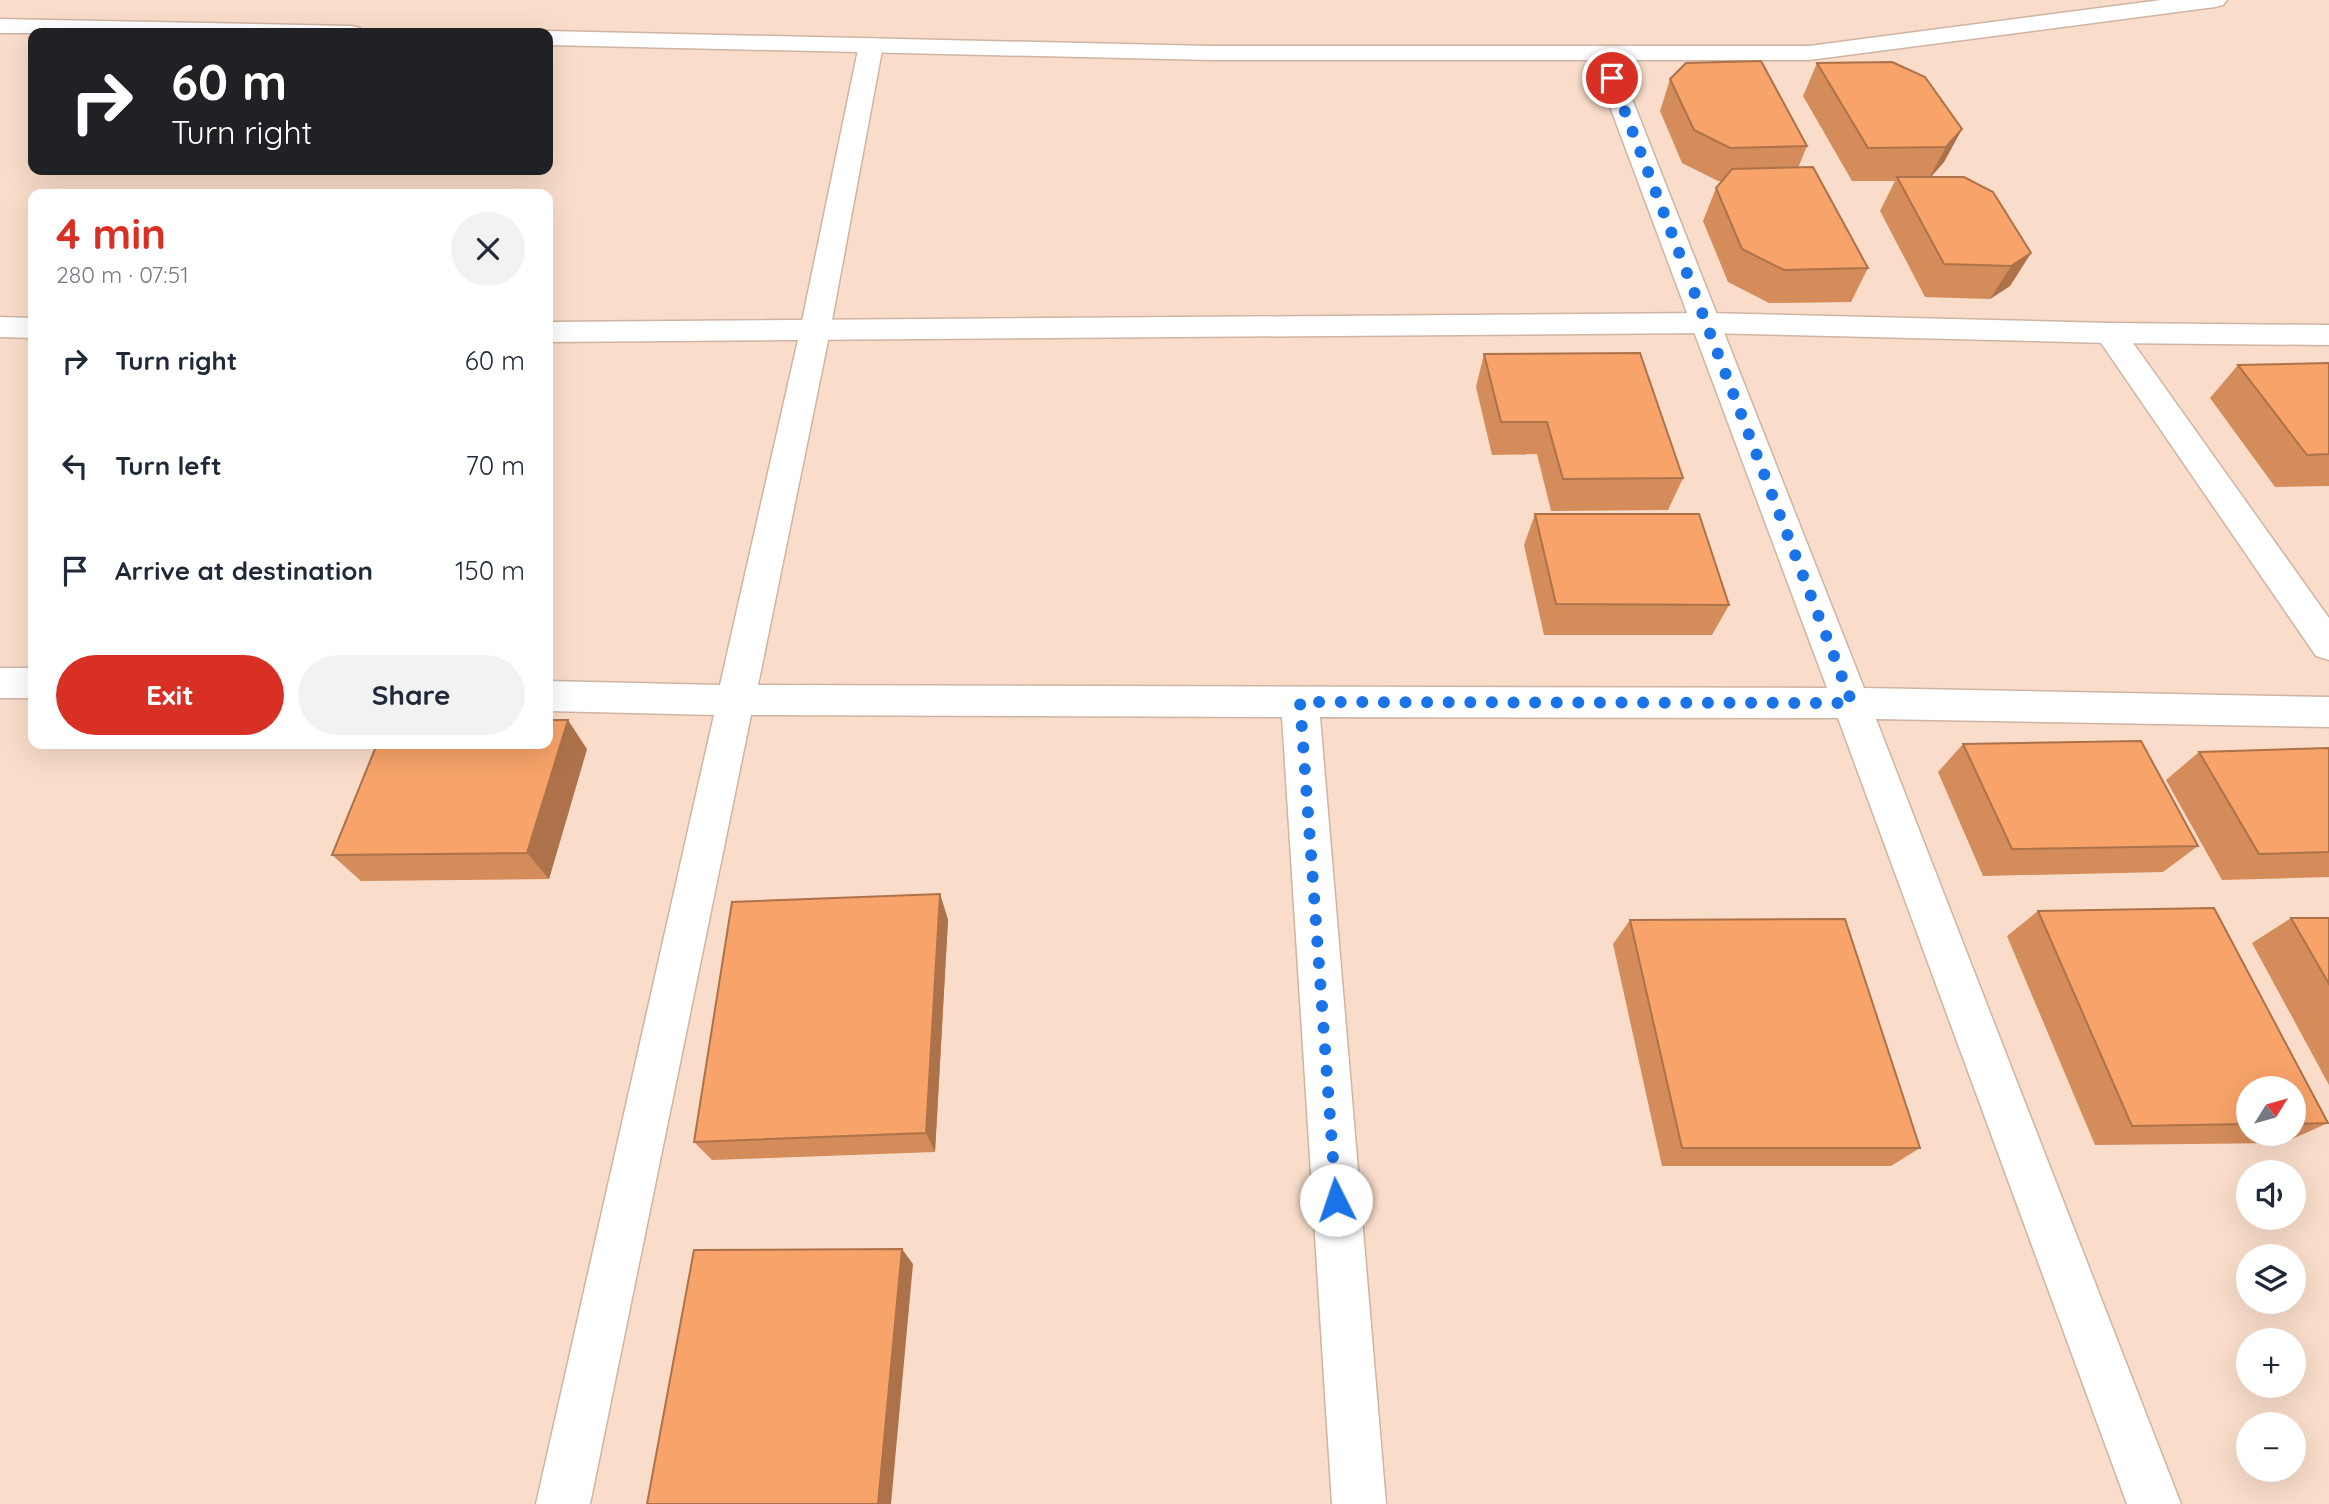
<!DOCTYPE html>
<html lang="en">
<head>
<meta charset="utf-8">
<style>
  body { margin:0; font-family:Quicksand,sans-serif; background:#f2f2f3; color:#1f2937; height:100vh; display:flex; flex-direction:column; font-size:26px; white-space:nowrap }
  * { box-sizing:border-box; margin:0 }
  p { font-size:23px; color:#747a83 }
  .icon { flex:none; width:38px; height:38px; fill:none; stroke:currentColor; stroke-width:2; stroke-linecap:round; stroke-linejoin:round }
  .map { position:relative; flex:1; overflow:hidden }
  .drawer { position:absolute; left:28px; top:189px; width:525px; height:560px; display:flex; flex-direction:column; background:#fff; border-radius:14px; box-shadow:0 7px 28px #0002 }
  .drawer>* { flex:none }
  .banner { position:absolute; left:28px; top:28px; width:525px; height:147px; border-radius:14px; box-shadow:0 7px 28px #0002; background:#202124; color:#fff; overflow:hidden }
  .needle { width:46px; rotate:53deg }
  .buttons { position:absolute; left:2236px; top:1076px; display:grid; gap:14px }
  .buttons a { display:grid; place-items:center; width:70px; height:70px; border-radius:50%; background:#fff; box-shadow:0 7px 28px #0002; font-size:35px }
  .pin { position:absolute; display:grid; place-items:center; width:60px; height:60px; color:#fff; margin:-30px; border:4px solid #fff; border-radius:50%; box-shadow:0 2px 7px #0007 }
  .me { position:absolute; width:77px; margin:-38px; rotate:356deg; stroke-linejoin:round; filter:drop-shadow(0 0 5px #0008) }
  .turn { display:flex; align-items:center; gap:24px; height:147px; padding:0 28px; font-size:32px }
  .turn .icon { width:91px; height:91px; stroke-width:2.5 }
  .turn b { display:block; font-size:49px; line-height:60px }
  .round { display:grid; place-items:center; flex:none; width:74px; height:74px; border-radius:37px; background:#f2f2f3 }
  .head { display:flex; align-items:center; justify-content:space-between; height:119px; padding:0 28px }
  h1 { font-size:42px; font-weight:700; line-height:52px; color:#d93025 }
  .primary-button { display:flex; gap:14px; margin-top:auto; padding:14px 28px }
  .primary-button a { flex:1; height:80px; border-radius:42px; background:#d93025; color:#fff; font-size:28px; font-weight:700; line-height:80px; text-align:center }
  .primary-button a+a { background:#f2f2f3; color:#1f2937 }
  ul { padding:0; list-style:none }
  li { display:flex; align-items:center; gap:21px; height:105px; padding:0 28px }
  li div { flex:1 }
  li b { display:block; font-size:26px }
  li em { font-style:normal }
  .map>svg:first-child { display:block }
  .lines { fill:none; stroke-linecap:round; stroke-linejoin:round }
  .street-casing { stroke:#cfb4a3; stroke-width:3 }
  .secondary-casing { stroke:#cfb4a3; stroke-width:3 }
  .street { fill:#fff; fill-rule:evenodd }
  .secondary { fill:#fff; fill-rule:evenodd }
  .wall { fill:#d48c5a; fill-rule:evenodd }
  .shaded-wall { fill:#ad724a }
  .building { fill:#f7a369; stroke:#ad724a; stroke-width:2 }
  .route { stroke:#1a73e8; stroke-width:12; stroke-dasharray:0 21.6 }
</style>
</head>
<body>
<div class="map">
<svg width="2329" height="1504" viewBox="0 0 2329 1504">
  <rect width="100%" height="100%" fill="#f9ddca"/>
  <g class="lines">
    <defs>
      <path id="street" d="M871 38 880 40 883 45 830 331 758 685 1827 688 1590 53 1593 48 1602 46 1611 48 1614 53 1864 688 2329 697V727L1876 719 2181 1504H2127L1838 718 1320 717 1386 1504H1332L1282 717 751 715 590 1504H536L714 715 548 711V681L720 685 800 331 859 45 862 40Z
        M2110 323 2121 326 2329 618V660L2316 656 2099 340 2095 333 2099 326Z
        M0 668H33V698H0Z"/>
      <path id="secondary" d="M2161 0H2227L2223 5 2215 7 1809 60H1211L548 45V33H539L548 31 1211 46H1809Z
        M0 19 352 26 360 28 364 33H0Z
        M1706 313 2110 323 2329 325V345L2110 343 1706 333 548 342V322Z
        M0 317 33 318V338L0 337Z"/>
    </defs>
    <use href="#street" class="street-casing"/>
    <use href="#secondary" class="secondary-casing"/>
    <use href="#street" class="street"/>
    <use href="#secondary" class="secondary"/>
  </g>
  <path class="wall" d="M1817 63 1962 129 1944 162 1931 177 2031 253 2010 286 1990 299 1925 297 1880 211 1895 181H1852L1803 96Z
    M1670 79 1807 146 1798 168 1868 268 1851 302 1769 303 1728 282 1703 221 1716 188 1722 181H1718L1682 163 1660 111Z
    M1484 354 1683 478 1668 510 1551 511 1537 454 1492 455 1476 387Z
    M2329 363V486L2275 487 2210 398 2238 365Z
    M1535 514 1729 605 1712 635H1544L1524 545Z
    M1963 744 2198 846 2163 872 1983 876 1938 772Z
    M2329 748V877L2222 880 2166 780 2199 752Z
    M587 749 549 879 361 881 332 855Z
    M940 894 948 920 935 1152 712 1160 694 1142Z
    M2214 908 2328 1123 2283 1143 2095 1145 2007 936 2038 911ZM2249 1088H2294V1134H2249Z
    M2291 918H2329V1085L2252 943Z
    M1630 920 1920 1148 1891 1166H1662L1613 944Z"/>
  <path class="shaded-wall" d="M1962 129 1944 162 1928 180 1946 147Z
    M2031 253 2010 286 1990 299 2011 266Z
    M568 720 587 749 549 879 527 853Z
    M940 894 948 920 935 1152 926 1133Z
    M902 1249 913 1264 891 1504H878Z"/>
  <path class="building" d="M1761 61 1807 146 1730 148 1694 130 1670 79 1686 63Z
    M1892 62 1925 77 1962 129 1946 147 1868 148 1817 63Z
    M1813 167 1868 268 1784 270 1742 249 1716 188 1732 169Z
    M1897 177H1964L1993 192 2031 253 2011 266 1944 264Z
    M1640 353 1683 478 1563 479 1547 422H1501L1484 354Z
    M2329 363V454L2307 455 2238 365Z
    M1535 514H1699L1729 605 1556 604Z
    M548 720H568L527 853 332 855 377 744H548Z
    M2141 741 2198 846 2012 849 1963 744Z
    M2329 748V852L2259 854 2199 752Z
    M940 894 926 1133 694 1142 732 902Z
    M2214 908 2328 1123 2294 1124V1088H2249V1124L2132 1126 2038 911Z
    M2291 918H2329V984Z
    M1845 919 1920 1148H1682L1630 920Z
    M902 1249 878 1504H647L694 1250Z"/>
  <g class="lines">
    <path class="route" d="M1336 1200 1300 702 1852 703 1612 78"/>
  </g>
</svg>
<div class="buttons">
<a><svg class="needle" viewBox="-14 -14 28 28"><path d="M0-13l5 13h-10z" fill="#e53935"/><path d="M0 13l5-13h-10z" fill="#747a83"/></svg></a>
<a><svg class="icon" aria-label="sound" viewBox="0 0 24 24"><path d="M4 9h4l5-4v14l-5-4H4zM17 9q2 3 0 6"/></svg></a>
<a><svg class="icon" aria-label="layers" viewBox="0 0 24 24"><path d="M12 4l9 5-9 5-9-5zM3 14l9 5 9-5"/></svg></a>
<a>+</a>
<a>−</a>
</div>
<div class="pin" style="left:1612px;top:78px;background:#d93025"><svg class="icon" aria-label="arrive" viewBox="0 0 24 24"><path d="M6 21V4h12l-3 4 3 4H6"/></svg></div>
<svg class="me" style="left:1336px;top:1200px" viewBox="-20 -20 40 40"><circle r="19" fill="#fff"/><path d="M0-13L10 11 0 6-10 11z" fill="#1a73e8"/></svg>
<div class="banner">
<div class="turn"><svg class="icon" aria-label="right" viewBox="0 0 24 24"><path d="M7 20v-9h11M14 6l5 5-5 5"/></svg><div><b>60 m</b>Turn right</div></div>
</div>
<section class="drawer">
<div class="head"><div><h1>4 min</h1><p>280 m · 07:51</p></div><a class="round"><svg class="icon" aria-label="close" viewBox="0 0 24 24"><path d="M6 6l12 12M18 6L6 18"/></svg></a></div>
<ul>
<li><svg class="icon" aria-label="right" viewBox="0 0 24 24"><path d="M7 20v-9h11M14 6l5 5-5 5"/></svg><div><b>Turn right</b></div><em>60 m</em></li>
<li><svg class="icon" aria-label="left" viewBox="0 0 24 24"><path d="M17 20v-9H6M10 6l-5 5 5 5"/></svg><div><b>Turn left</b></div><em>70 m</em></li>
<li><svg class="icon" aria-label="arrive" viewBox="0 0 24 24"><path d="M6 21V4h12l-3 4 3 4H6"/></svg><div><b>Arrive at destination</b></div><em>150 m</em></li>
</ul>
<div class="primary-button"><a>Exit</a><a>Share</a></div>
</section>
</div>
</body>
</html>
